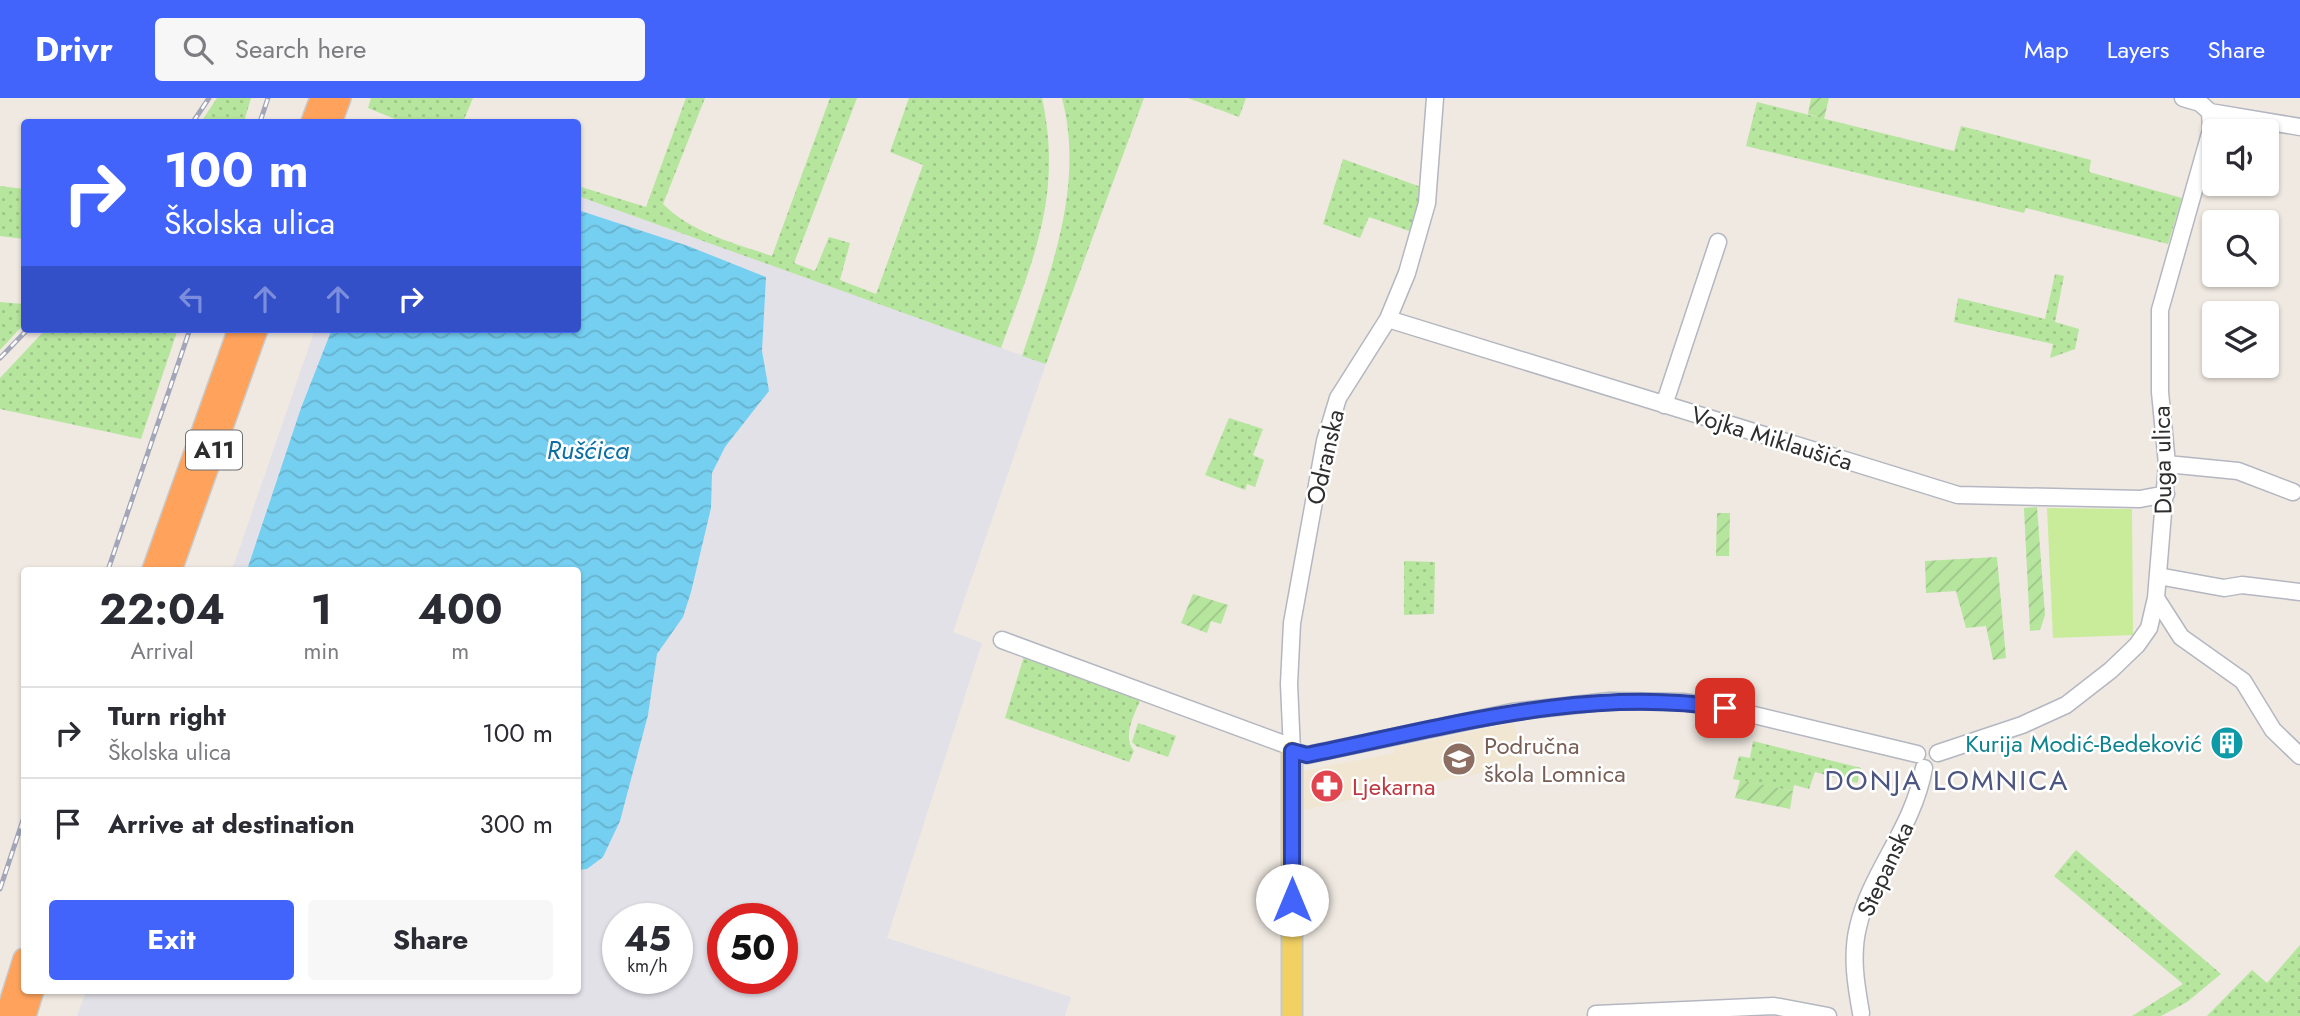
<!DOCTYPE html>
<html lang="en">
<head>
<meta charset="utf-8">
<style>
  body { margin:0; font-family:Jost,sans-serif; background:#f7f7f7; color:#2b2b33; height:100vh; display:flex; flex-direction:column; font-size:26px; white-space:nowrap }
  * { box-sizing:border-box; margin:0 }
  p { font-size:23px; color:#7c7c81 }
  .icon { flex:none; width:38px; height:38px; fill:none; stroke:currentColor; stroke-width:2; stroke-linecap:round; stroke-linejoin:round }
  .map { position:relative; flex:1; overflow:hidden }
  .drawer { position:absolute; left:21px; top:469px; width:560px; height:427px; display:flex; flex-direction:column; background:#fff; border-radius:7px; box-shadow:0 2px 5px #0004 }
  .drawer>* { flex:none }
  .banner { position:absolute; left:21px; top:21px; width:560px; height:214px; border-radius:7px; box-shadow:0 2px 5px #0004; background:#4264fb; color:#fff; overflow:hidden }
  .buttons { position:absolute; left:2202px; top:21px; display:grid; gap:14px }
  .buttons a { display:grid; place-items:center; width:77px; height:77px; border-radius:7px; background:#fff; box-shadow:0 2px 5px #0004; font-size:35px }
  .speed { position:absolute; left:602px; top:805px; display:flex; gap:14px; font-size:35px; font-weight:700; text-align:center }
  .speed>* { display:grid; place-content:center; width:91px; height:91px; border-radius:50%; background:#fff; box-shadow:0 2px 5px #0004; line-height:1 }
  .speed small { font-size:18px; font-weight:400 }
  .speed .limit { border:10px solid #d22; background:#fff; color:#111 }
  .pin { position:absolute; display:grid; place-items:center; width:60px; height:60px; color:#fff; margin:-30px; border-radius:14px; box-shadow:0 4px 10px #0006 }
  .me { position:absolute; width:77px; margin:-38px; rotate:0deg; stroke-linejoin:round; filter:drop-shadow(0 0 5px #0008) }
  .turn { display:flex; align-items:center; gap:24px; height:147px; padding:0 28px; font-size:32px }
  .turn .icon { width:91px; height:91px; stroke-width:2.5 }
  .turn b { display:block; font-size:49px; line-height:60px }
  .lanes { display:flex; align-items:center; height:66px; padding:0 28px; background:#0003; justify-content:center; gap:35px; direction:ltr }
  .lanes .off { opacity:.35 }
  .eta { display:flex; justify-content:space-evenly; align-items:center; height:119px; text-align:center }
  .eta b { font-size:42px; font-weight:700; line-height:49px }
  .primary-button { display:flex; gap:14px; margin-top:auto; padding:14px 28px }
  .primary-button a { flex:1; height:80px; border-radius:7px; background:#4264fb; color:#fff; font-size:28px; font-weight:700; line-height:80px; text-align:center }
  .primary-button a+a { background:#f7f7f7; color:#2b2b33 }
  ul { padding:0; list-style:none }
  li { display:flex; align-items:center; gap:21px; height:91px; padding:0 28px; border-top:2px solid #e1e1e2 }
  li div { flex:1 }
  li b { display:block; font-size:26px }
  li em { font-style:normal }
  header { display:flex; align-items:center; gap:42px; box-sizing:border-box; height:98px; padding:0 35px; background:#4264fb; color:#fff }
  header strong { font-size:33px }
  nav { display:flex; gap:38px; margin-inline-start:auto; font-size:24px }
  .search { width:490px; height:63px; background:#f7f7f7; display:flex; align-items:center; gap:18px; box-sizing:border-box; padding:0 24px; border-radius:7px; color:#7c7c81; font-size:26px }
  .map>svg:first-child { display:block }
  .industrial { fill:#e3e1e8; fill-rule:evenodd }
  .education { fill:#f0e6d1 }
  .grass { fill:url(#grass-dots) }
  .garden { fill:url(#garden-furrows) }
  .pitch { fill:#c9ec9a }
  .water { fill:url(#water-waves) }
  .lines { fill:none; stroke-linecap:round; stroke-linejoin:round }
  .minor-casing { stroke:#b4b7c1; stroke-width:19 }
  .major-casing { stroke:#c9c9c9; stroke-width:23 }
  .highway-casing { stroke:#c9c9c9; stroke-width:24 }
  .minor { stroke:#fff; stroke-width:16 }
  .major { stroke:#f2d163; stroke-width:19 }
  .highway { stroke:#ffa35c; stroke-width:21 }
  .rail-casing { stroke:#a3a6b8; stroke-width:5 }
  .rail { stroke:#fff; stroke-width:2.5; stroke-dasharray:8; stroke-linecap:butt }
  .route-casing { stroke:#2b41a3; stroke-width:18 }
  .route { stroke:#4264fb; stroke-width:12 }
  .labels { text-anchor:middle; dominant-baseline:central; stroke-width:5; stroke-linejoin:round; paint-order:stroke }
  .shield { fill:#fff; stroke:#6d6d6d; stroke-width:2 }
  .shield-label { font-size:23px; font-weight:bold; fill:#2e2e2e }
  .street-label { font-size:24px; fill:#2e2e2e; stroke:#fff }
  .culture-label { font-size:24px; fill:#0d838f; stroke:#fff; text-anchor:end }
  .education-label { font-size:24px; fill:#785e54; stroke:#fff; text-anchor:start }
  .health-label { font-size:24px; fill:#be3a42; stroke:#fff; text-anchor:start }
  .water-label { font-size:26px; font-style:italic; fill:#0d6fa3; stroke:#fff }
  .quarter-label { font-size:28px; letter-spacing:2px; fill:#4d5680; stroke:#fff }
</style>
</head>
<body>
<header>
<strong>Drivr</strong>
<div class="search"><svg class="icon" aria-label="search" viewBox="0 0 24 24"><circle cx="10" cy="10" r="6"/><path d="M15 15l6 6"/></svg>Search here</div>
<nav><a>Map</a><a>Layers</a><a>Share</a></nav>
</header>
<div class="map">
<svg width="2300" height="918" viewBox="0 0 2300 918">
  <defs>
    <pattern id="grass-dots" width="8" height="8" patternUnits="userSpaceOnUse" patternTransform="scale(1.75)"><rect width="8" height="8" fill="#b6e59e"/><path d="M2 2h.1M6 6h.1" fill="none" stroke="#9dc588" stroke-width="1.8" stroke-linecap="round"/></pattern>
    <pattern id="garden-furrows" width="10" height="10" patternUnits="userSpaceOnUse" patternTransform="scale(1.75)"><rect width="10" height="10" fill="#b6e59e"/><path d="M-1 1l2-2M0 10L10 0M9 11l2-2" fill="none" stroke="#9dc588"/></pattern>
    <pattern id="water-waves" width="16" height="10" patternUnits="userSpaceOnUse" patternTransform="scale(1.75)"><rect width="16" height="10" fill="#75cff0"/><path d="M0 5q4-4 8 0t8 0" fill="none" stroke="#66b2ce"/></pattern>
  </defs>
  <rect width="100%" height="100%" fill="#efe9e1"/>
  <path class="industrial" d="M578 98 1046 266 953 534 982 545 887 840 1071 899 1065 918H77L86 893 578 892V472H232L315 231H578ZM618 821H677V880H618ZM723 821H782V880H723Z"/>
  <path class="education" d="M1514 625 1523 666 1302 712 1303 673 1395 655 1394 650Z"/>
  <path class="grass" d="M217 0H251L244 24H201Z
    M371 0H473L463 24H394L395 21 368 10Z
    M686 0H705L663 106C692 135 734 145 772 158L830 0H857L794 165 815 173 829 139 850 145 840 182 876 196 923 67 890 54 909 0H1042C1063 97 1033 162 1001 250L578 98V88L646 109Z
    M1062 0H1144L1046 266 1022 258C1050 175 1085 89 1062 0Z
    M1188 0H1246L1239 19Z
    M1757 4 1954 53 1961 28 2091 62 2089 74 2182 100 2168 146 2026 110 2024 115 1746 48Z
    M1343 61 1421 89 1423 95 1415 135 1369 119 1360 140 1323 126Z
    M0 88 24 91V141L0 138Z
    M2055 176 2064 178 2055 224 2079 231 2075 251 2050 260 2053 246 1954 224 1958 200 2045 221Z
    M0 204 24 206V226L0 252Z
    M46 231H178L141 341 0 311V280Z
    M1229 320 1263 331 1253 357 1264 362 1255 389 1247 386 1245 392 1205 377Z
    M1404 463 1435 464 1434 516 1404 517Z
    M1025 555 1142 597C1136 615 1121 637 1134 653L1129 664 1005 620Z
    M1138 625 1176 638 1168 659 1136 648 1132 644Z
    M1753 643 1861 670 1857 685 1815 674 1809 691 1794 687 1793 693 1733 681 1739 658 1750 660Z
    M2076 752 2221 876 2187 904 2161 918H2132L2183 886 2054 778Z
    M2300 847V918H2207L2252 872 2267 885Z"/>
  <path class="garden" d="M1811 0H1829L1824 21 1808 16Z
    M2037 409 2045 517 2040 532 2030 533 2024 410Z
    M1717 415H1730L1729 458H1716Z
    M1997 459 2006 560 1993 562 1986 528 1966 530 1956 493 1926 495 1925 463Z
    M1193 496 1228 507 1221 526 1211 523 1207 535 1181 525Z
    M1740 682 1793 693 1790 711 1735 700Z"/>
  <path class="pitch" d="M2047 410 2132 411 2133 537 2053 540Z"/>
  <path class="water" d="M578 112 688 148 766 179 762 253 769 293 725 349 712 375 711 410 691 494 683 519 657 556 648 617 620 723 603 759 587 771 578 772V472H247L301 310 332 231H578Z"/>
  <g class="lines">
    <defs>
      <path id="minor" d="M1435 0 1427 105 1407 175 1388 221 1338 300 1325 343 1292 525 1289 586 1292 653 1307 657 1512 614 1610 603 1683 604 1725 610 1917 656
        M2183 0 2200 5 2210 14 2300 29
        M1388 221 1958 397 2140 401 2166 396
        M1664 307 1718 144
        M2167 366 2238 373 2293 394
        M2158 478 2224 490 2242 487 2300 494
        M2156 500 2181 539 2243 583 2273 632 2300 658
        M1002 542 1292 649
        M1938 655 2022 627 2066 607 2111 572 2137 547 2149 530 2156 500 2167 366 2160 294V212L2211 32 2210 14
        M1861 915C1856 887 1851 858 1858 829 1871 773 1913 731 1924 670
        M1596 916 1774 908 1828 918"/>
      <path id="major" d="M1292 918V653"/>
      <path id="highway" d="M312 24 321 0
        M331 24 340 0
        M153 472 239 231
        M171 472 257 231
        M6 918 24 861
        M25 918 33 892"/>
    </defs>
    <use href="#minor" class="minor-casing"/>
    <use href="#major" class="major-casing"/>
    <use href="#highway" class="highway-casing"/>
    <use href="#minor" class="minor"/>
    <use href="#major" class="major"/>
    <use href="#highway" class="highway"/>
    <defs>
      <path id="rail" d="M193 24 209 0
        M260 24 268 0
        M0 260 28 231
        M108 472 190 231
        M0 791 24 719"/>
    </defs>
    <use href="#rail" class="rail-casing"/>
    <use href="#rail" class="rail"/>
  </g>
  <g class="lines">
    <defs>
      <path id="route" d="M1292 802V653L1307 657C1446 629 1583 588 1725 610"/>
    </defs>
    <use href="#route" class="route-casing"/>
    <use href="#route" class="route"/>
  </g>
  <defs>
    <symbol id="building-disc" viewBox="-11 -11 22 22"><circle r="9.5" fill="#0f9aa8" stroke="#fff"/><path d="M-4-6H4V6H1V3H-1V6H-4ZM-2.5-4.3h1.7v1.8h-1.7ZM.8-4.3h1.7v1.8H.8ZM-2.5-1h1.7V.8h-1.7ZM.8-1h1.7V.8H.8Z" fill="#fff"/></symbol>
    <symbol id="school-disc" viewBox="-11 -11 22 22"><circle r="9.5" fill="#8d6e63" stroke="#fff"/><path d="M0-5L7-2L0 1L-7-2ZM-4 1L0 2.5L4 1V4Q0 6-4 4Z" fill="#fff"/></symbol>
    <symbol id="pharmacy-disc" viewBox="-11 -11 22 22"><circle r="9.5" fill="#e0444e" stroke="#fff"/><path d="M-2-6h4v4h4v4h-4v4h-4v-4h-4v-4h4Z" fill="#fff"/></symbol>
  </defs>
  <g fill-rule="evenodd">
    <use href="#building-disc" x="2208" y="626" width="38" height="38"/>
    <use href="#school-disc" x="1440" y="642" width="38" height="38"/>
    <use href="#pharmacy-disc" x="1308" y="669" width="38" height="38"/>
  </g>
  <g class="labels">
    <rect class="shield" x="186" y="332.5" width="56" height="39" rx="5"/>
    <g class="shield-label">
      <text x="214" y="352">A11</text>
    </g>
    <g class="street-label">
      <text transform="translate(1772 340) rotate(17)">Vojka Miklaušića</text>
      <text transform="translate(1325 359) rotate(-77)">Odranska</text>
      <text transform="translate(2162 362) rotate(-91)">Duga ulica</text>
      <text transform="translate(1885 771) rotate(-65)">Stepanska</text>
    </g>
    <g class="culture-label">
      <text x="2202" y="645">Kurija Modić-Bedeković</text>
    </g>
    <g class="education-label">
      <text x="1484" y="647">Područna<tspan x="1484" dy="28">škola Lomnica</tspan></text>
    </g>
    <g class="health-label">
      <text x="1352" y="688">Ljekarna</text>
    </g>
    <g class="water-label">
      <text x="588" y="352">Rušćica</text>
    </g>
    <g class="quarter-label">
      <text x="1947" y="682">DONJA LOMNICA</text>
    </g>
  </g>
</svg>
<div class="buttons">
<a><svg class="icon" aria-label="sound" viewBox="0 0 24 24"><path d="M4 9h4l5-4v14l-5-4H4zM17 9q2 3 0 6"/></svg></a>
<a><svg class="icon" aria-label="search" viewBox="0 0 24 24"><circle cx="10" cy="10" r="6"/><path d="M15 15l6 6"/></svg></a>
<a><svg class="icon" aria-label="layers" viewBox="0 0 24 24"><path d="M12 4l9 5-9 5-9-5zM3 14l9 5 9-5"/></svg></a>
</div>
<div class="speed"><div>45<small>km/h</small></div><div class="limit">50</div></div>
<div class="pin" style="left:1725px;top:610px;background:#d93025"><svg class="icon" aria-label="arrive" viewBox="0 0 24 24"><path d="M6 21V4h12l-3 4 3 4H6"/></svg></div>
<svg class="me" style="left:1292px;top:802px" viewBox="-20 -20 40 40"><circle r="19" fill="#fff"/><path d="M0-13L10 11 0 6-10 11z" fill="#4264fb"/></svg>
<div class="banner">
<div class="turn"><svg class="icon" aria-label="right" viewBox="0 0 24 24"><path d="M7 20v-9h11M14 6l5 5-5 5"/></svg><div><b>100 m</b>Školska ulica</div></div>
<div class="lanes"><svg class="icon off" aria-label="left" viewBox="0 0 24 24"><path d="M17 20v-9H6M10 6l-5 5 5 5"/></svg><svg class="icon off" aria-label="ahead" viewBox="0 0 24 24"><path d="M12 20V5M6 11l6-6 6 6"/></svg><svg class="icon off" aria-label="ahead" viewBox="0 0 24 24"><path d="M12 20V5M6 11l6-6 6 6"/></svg><svg class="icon" aria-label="right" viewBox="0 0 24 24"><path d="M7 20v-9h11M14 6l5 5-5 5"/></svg></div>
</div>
<section class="drawer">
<div class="eta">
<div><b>22:04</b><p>Arrival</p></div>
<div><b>1</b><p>min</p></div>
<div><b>400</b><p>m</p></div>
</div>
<ul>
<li><svg class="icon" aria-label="right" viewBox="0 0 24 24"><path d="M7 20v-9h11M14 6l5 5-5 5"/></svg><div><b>Turn right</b><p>Školska ulica</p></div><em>100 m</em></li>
<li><svg class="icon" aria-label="arrive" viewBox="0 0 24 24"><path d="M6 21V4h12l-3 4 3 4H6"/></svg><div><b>Arrive at destination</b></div><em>300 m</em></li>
</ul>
<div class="primary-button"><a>Exit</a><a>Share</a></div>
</section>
</div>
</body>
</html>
